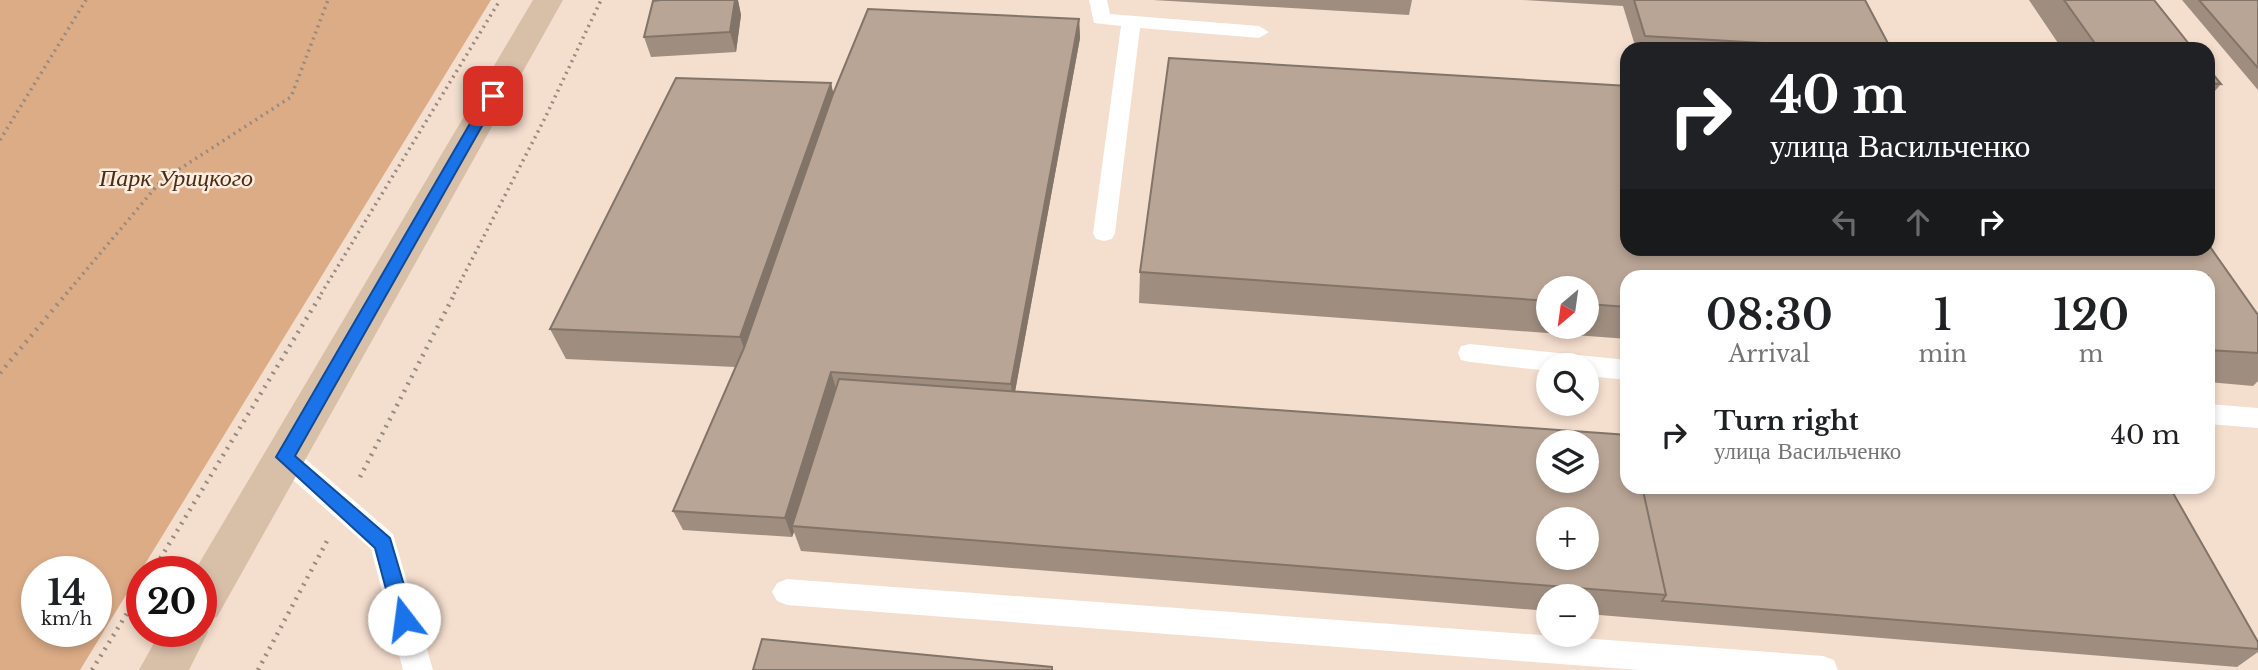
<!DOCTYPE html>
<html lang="en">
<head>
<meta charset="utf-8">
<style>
  body { margin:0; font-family:"Libre Baskerville",serif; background:#f2f2f2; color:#202124; height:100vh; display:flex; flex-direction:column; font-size:26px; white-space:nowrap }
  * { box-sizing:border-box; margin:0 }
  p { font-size:23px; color:#757577 }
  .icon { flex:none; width:38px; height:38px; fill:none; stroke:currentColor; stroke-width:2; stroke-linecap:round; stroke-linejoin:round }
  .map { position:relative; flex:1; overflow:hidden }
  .side { position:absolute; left:1620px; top:270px; width:595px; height:224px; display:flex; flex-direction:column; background:#fff; border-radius:21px; box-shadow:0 4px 10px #0003 }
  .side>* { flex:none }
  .banner { position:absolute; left:1620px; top:42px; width:595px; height:214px; border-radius:21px; box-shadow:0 4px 10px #0003; background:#202124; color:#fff; overflow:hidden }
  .needle { width:46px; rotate:209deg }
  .controls { position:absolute; left:1536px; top:276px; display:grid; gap:14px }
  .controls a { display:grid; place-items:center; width:63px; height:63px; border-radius:50%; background:#fff; box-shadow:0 4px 10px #0003; font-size:35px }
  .speed { position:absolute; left:21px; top:556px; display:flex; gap:14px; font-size:35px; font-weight:700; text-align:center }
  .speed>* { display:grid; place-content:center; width:91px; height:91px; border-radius:50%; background:#fff; box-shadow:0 4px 10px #0003; line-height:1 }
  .speed small { font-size:18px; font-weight:400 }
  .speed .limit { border:10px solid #d22; background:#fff; color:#111 }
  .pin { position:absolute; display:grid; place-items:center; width:60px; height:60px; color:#fff; margin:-30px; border-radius:14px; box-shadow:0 4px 10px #0006 }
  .me { position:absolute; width:77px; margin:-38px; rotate:345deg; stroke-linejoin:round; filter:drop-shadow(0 0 5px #0008) }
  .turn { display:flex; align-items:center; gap:24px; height:147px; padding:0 35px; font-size:32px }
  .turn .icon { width:91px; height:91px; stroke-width:2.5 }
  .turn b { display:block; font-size:49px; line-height:60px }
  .lanes { display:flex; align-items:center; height:66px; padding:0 35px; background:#0003; justify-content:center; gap:35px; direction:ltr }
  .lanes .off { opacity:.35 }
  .eta { display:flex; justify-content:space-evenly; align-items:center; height:119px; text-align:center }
  .eta b { font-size:42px; font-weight:600; line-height:49px }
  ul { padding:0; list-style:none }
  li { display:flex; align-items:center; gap:21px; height:91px; padding:0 35px }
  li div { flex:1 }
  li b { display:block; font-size:26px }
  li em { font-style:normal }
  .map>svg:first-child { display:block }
  .green { fill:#dbac86; fill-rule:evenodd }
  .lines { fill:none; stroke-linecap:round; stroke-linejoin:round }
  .path-far1 { stroke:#998a7f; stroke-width:3.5; stroke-dasharray:2 4.5; stroke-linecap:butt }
  .path { stroke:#998a7f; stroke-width:4.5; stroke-dasharray:2 6; stroke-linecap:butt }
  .lane { fill:#fff; fill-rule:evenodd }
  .secondary { fill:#d7bfa8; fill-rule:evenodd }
  .wall { fill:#9f8e80; fill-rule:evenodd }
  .shaded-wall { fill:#827468 }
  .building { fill:#b9a595; stroke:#827468; stroke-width:2; fill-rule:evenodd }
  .route { fill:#1a73e8; stroke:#114b97; stroke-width:2 }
  .labels { text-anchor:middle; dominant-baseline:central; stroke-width:5; stroke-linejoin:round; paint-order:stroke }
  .park-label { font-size:24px; font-style:italic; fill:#492d14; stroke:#feede0 }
</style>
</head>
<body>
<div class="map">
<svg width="2258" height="670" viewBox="0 0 2258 670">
  <rect width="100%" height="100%" fill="#f4dece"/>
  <path class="green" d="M0 0H491L80 670H0ZM37 572H96V632H37Z"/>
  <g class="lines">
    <path class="path-far1" d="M0 140 86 0
      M66 294 161 181 291 97 328 0
      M321 294 500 0
      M454 294 545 118 601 0"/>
    <path class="path" d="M0 373 67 293
      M360 477 455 293
      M152 572 322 293
      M92 670 142 589
      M258 670 327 541"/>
    <path class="lane" d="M1089 0H1107L1110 14 1259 26 1269 32 1259 38 1140 28 1115 233 1112 239 1104 241 1096 239 1093 233 1121 26 1094 23Z
      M1470 344 1628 360V380L1587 376V366H1549V371L1470 362 1461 360 1458 353 1461 346Z
      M2208 404 2258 408V428L2208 424Z
      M285 446 294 449 393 534 433 670H403L371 549 276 465 272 457 276 449Z
      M787 579 1823 656 1834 660 1838 670H1639L787 605 777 601 772 592 777 583Z"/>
    <path class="secondary" d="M533 0H563L217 617 204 622 208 632 189 670H139L160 632H201V572H194Z"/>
  </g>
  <path class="wall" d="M1153 0H1412L1409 15Z
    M1523 0H1865L1891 49H1636L1623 6Z
    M2029 0H2154L2193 49H2062Z
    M2182 0H2258V90Z
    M738 1 741 15 736 52 651 57 644 37Z
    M1079 19 1080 38 1015 391 1628 486 2258 642V652L2237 667 1587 614V597H1549V611L801 551 794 532 792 537 683 530 673 511 735 367 566 359 550 329 831 83 833 94Z
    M1169 58 1628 86V248H2208V244L2258 315V381L2253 386 2208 382V276H1628V339L1139 303 1140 272ZM1549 289H1587V327H1549Z
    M2208 68 2221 84 2208 99Z"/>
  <path class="shaded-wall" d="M732 0H738L741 15 736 52 730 32Z
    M1079 19 1080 38 1013 403 1011 384Z
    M831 83 838 114 751 368 740 337Z
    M831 372 837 392 792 526 794 532 792 537 785 518Z"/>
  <path class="building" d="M661 0H735L730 32 644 37 653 1Z
    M1634 0H1865L1891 49H1864L1645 36Z
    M2064 0H2154L2193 49H2099Z
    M2199 0H2258V68Z
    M868 9 1079 19 1011 384 831 372 785 518 673 511 744 348 833 94Z
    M1169 58 1628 86V248H2208V244L2258 315V353L2208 350V276H1628V307L1587 304V289H1549V301L1140 272Z
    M2208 68 2221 84 2208 83Z
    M676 78 831 83 740 337 550 329Z
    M839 379 1628 435V486H1642L1666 595 792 526ZM1549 443H1587V481H1549ZM1549 520H1587V558H1549Z
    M1642 486H2169L2258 642V649L1662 601 1666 595Z
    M762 639 1052 667V670H753Z"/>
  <path class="route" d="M493 92 499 96 295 456 390 538 414 619 411 625 404 628 397 625 394 619 375 548 276 457 486 96Z"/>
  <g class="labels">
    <g class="park-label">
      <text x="176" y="177">Парк Урицкого</text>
    </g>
  </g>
</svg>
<div class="controls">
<a><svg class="needle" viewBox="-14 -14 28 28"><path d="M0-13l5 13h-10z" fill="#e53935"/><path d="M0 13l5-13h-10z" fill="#757577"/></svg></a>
<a><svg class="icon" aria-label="search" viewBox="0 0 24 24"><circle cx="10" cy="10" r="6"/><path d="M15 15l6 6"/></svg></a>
<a><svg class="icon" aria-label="layers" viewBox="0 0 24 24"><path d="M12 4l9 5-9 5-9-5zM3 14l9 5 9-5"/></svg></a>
<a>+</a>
<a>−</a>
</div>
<div class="speed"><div>14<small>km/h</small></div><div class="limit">20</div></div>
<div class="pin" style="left:493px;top:96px;background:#d93025"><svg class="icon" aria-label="arrive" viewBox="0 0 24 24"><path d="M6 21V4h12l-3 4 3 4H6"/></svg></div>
<svg class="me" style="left:404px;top:619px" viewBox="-20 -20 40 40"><circle r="19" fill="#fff"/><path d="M0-13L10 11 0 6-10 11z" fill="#1a73e8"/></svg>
<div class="banner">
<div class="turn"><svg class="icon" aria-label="right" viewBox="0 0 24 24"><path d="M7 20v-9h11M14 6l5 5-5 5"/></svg><div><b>40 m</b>улица Васильченко</div></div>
<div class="lanes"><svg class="icon off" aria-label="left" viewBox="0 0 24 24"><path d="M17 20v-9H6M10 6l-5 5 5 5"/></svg><svg class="icon off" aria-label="ahead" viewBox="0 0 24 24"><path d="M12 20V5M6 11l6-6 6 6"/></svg><svg class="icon" aria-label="right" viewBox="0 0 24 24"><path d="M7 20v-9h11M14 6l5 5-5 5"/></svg></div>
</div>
<section class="side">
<div class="eta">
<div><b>08:30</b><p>Arrival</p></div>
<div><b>1</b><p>min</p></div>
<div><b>120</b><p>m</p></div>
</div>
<ul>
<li><svg class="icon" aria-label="right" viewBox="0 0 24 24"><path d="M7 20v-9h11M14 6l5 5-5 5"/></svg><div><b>Turn right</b><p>улица Васильченко</p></div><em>40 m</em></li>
</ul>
</section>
</div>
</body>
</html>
